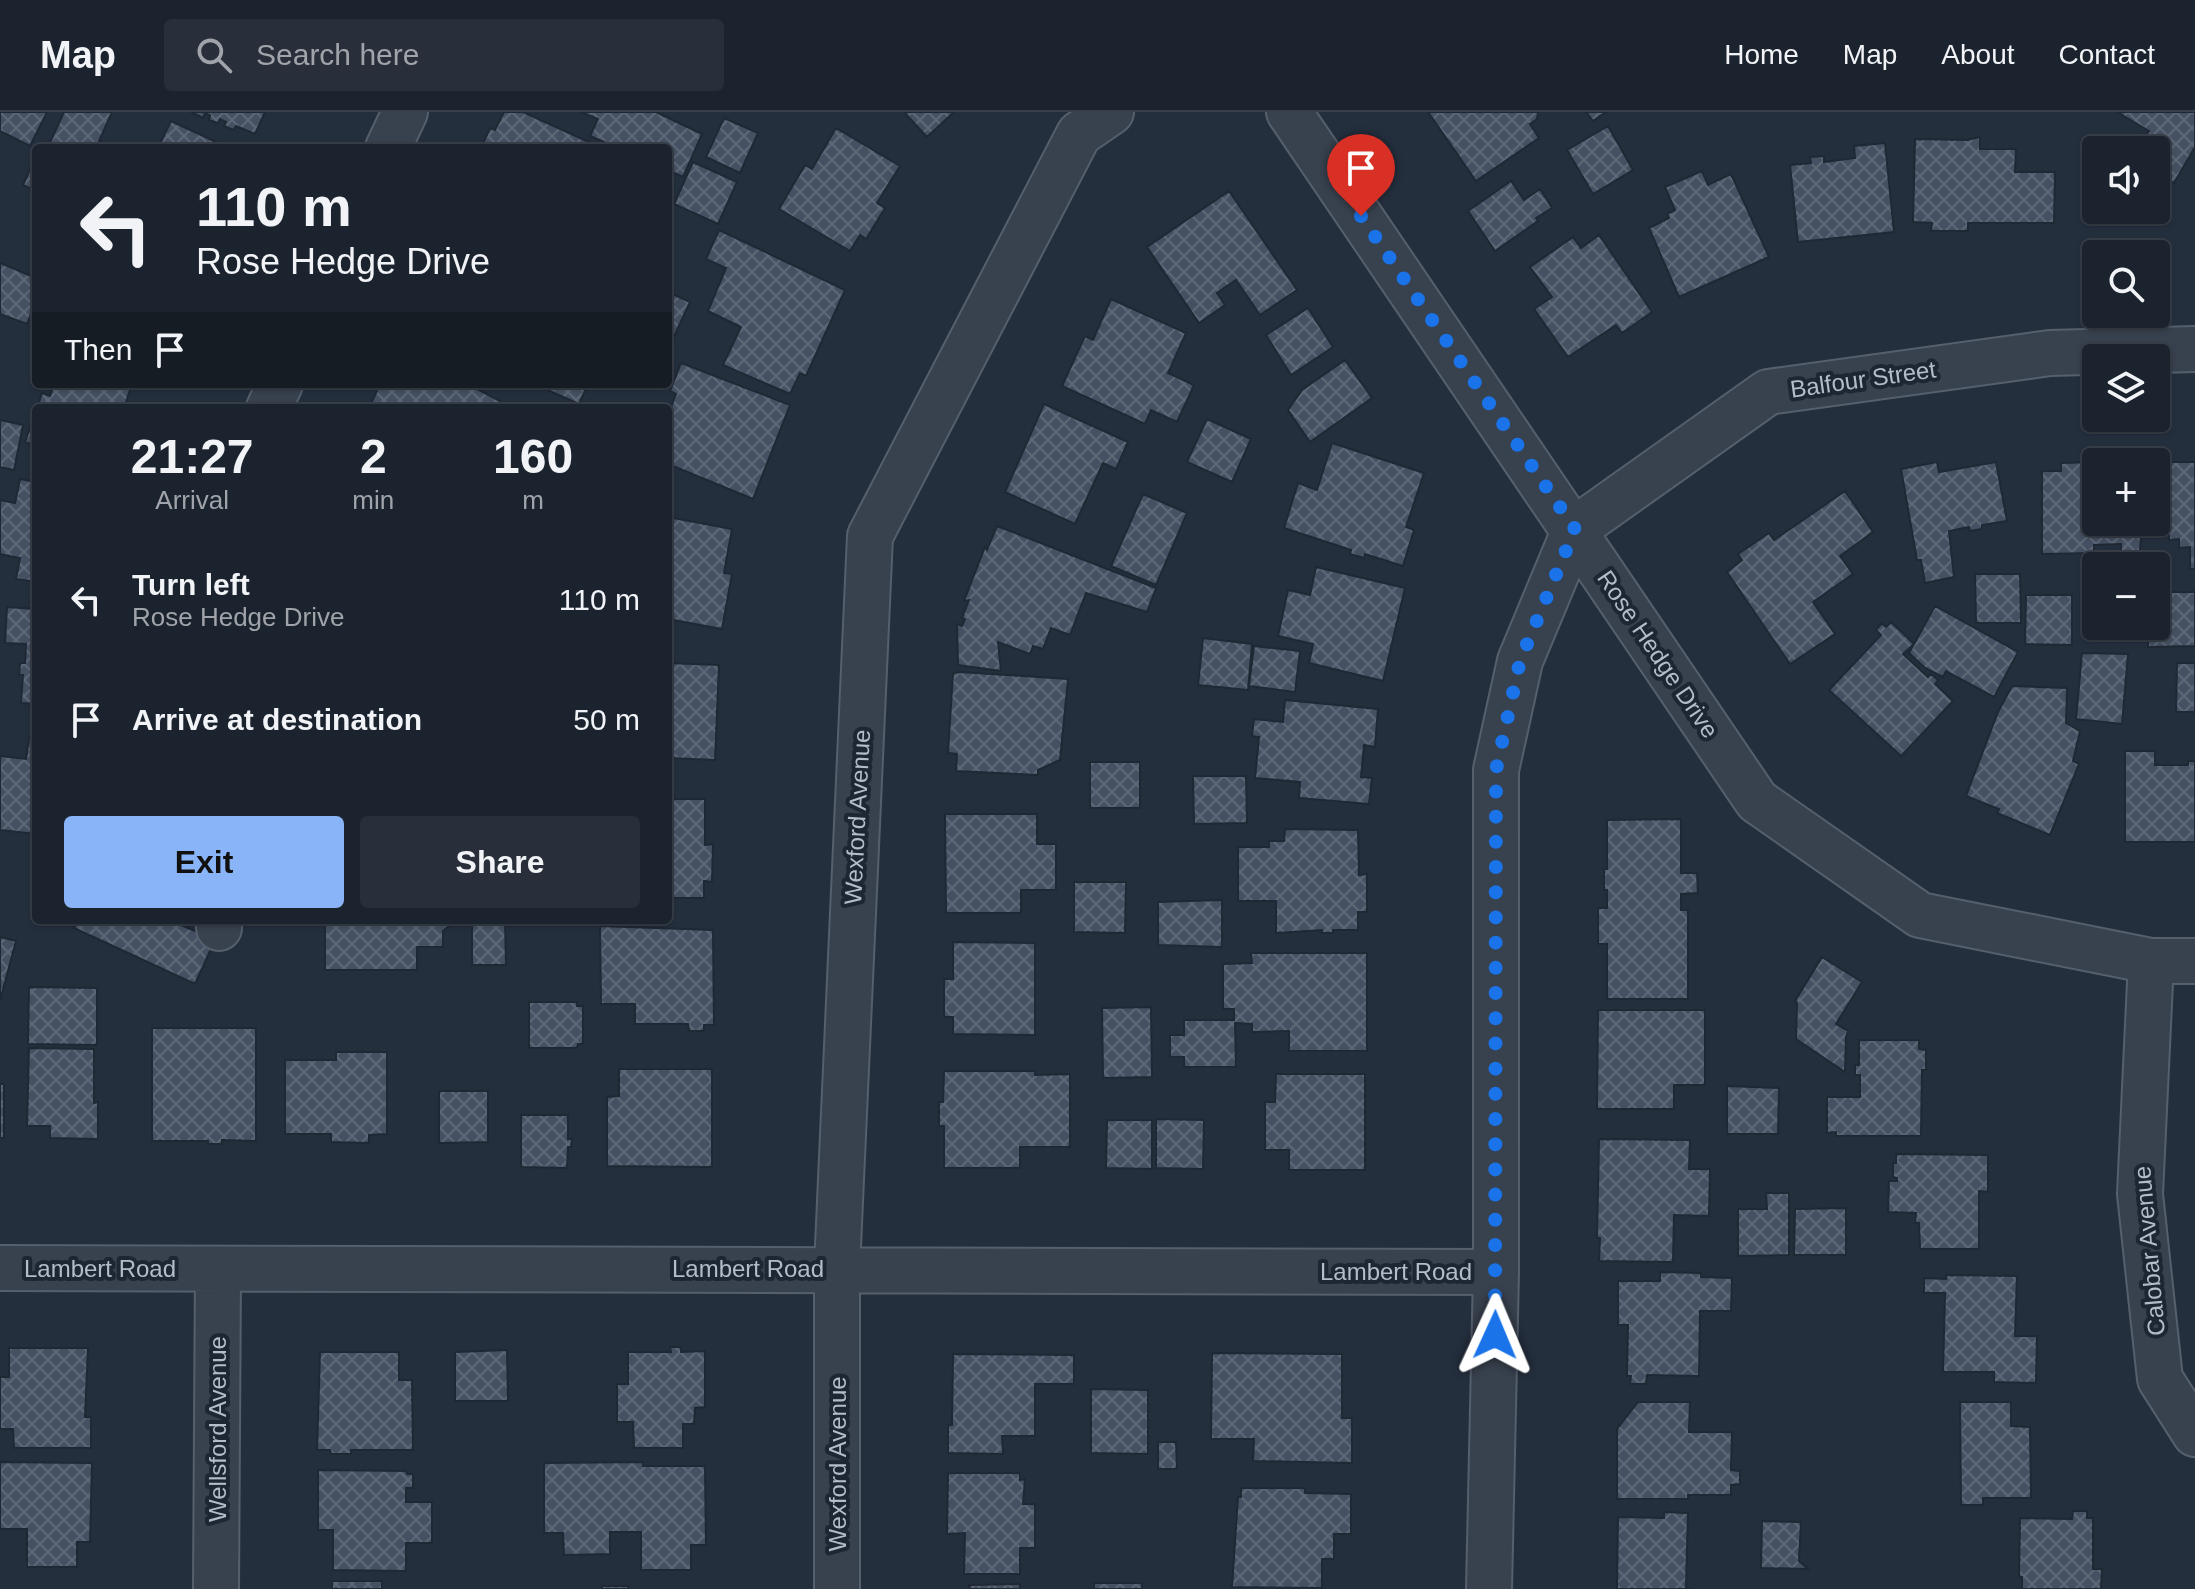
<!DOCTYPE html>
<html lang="en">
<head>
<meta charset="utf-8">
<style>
  body { margin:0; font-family:Arial,sans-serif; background:#282f3a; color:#f1f3f6; height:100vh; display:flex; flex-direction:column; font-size:30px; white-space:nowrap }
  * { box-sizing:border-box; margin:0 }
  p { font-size:26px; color:#a0a4aa }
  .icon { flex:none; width:44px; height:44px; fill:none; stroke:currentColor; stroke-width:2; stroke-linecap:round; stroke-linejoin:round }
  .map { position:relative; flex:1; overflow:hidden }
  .details { position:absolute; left:32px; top:292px; width:640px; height:520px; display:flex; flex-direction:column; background:#1b232e; border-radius:8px; box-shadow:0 2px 6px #0004,0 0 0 2px #39404a }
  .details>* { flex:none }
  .hud { position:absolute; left:32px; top:32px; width:640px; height:244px; border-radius:8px; box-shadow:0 2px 6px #0004,0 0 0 2px #39404a; background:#1b232e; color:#f1f3f6; overflow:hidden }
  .tools { position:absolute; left:2082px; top:24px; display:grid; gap:16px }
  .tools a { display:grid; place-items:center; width:88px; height:88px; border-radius:8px; background:#1b232e; box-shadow:0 2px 6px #0004,0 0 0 2px #39404a; font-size:40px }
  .pin { position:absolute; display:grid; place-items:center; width:68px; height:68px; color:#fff; margin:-82px -34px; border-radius:50% 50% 50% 0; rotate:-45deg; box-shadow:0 0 8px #0007 }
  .pin .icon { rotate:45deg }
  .me { position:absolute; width:88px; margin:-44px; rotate:1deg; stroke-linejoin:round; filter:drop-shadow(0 0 6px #0008) }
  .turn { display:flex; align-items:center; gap:28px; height:168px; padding:0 32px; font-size:36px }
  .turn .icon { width:104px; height:104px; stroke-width:2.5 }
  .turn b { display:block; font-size:56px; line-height:68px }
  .then { display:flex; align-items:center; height:76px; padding:0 32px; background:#0003; gap:16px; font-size:30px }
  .eta { display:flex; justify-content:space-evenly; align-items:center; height:136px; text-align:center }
  .eta b { font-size:48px; font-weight:600; line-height:56px }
  .action { display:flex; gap:16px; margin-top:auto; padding:16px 32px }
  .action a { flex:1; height:92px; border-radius:8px; background:#8ab4f8; color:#111; font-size:32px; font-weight:600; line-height:92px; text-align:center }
  .action a+a { background:#282f3a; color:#f1f3f6 }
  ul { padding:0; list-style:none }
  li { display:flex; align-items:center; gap:24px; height:120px; padding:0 32px }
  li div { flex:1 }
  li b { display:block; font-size:30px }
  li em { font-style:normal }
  header { display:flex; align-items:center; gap:48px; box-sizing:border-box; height:112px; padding:0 40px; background:#1b232e; border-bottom:2px solid #39404a }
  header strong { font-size:38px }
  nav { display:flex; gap:44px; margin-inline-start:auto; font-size:28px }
  .search { width:560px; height:72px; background:#282f3a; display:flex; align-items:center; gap:20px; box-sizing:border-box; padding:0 28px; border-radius:8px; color:#a0a4aa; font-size:30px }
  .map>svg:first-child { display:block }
  .building { fill:url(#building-cross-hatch); stroke:#1f2835; stroke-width:2 }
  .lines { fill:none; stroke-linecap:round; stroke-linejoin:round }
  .street-casing { stroke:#565f6c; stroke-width:48 }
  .street { stroke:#38414e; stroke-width:44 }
  .route { stroke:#1a73e8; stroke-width:14; stroke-dasharray:0 25.2 }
  .labels { text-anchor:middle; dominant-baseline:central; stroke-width:8; stroke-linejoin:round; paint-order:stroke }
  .street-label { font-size:24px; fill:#b4bcc9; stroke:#1d2633 }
</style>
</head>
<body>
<header>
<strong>Map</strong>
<div class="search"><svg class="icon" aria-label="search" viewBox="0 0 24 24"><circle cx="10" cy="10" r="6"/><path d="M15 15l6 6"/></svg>Search here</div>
<nav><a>Home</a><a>Map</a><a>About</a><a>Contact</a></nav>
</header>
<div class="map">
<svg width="2195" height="1477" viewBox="0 0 2195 1477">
  <defs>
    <pattern id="building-cross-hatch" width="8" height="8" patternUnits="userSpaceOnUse" patternTransform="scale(2)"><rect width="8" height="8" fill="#455162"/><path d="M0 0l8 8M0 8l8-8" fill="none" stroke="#5d6877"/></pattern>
  </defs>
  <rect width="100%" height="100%" fill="#242f3e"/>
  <path class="building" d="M0 0H47L30 34 0 19Z
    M64 0H112L99 29 114 36H39L42 30 49 33Z
    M191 0H265L255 22 236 14 233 18 224 14 226 10 220 7 218 11 209 8 210 3 205 1 203 6Z
    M504 0H523L591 31 589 36H481L490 16 495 18Z
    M581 0H656L702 22 683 65 668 58V36H618L590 24 598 7Z
    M904 0H954L927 25Z
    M1428 0H1538L1537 7 1530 12 1539 26 1476 69Z
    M1586 0H1606L1593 9Z
    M2117 0H2195V35L2174 71 2156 61V38H2137L2149 19Z
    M724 6 758 21 740 61 706 45Z
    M171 9 229 36H158Z
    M1608 14 1633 58 1593 82 1567 38Z
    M836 16 900 54 877 91 885 96 866 127 860 123 850 139 779 97 805 53 812 57Z
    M1980 25V37H2016L2015 60H2055L2054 111H1968V119H1931L1932 111 1913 110 1915 27 1967 28Z
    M1885 31 1894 120 1798 130 1790 53 1811 51 1810 45 1824 44V50L1855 46 1854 34Z
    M36 44V79L23 73Z
    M693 50 737 70 718 112 674 92Z
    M1702 59 1708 73 1731 62 1769 145 1679 185 1649 116 1669 106 1667 102 1675 98 1665 75Z
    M1511 69 1524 88 1540 77 1552 96 1536 106 1538 109 1495 139 1468 99Z
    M1229 79 1297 178 1260 203 1236 168 1217 181 1225 193 1199 211 1147 135Z
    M719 118 845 178 806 264 800 261 790 282 723 253 741 215 708 199 726 156 706 147Z
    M1599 123 1652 200 1622 221 1616 213 1568 245 1534 197 1552 185 1530 155 1573 125 1581 136Z
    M0 151 36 166V189L27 212 0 202Z
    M668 180 690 190 670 233H668Z
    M1111 187 1186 221 1168 261 1194 273 1177 310 1151 298 1145 312 1062 274 1085 224 1093 228Z
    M1308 196 1333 235 1291 263 1266 223Z
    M1345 248 1372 286 1310 330 1288 298 1302 278Z
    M681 251 790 293 753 387 668 352V303L676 282 670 279Z
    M54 272H132L124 296H37L42 281 50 284Z
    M380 272H479L477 277 500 289 497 296H369Z
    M534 272H588L579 292Z
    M1044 292 1128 330 1116 357 1103 351 1075 412 1005 380Z
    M36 298V334L25 330Z
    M1207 307 1251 327 1232 370 1187 350Z
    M0 308 23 313 14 358 0 355Z
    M1332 331 1424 361 1406 415 1414 418 1403 454 1365 442 1364 446 1350 442 1351 438 1284 416 1298 371 1317 378Z
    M1937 350 1939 360 1996 350 2007 409 1982 413V417L1970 419 1969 415 1949 419 1954 465 1925 471 1921 448H1917L1901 357Z
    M2096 350V410H2142L2139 452H2121V432L2094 433V441L2042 442V359H2061V351Z
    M2168 350H2195V457H2190V435L2179 436V427L2169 428Z
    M20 367 36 370V470L16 467 20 446 0 442V388L15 391Z
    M1845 379 1873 420 1840 444 1853 462 1813 490 1835 522 1790 552 1727 460 1742 448 1738 442 1769 421 1774 428Z
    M1143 382 1187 401 1156 473 1111 454Z
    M668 405 732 417 724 461 732 462 722 517 668 507Z
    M997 414 1156 476 1147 500 1086 481 1070 523 1051 516 1043 537 1033 534 1030 542 998 530 1001 559 958 553 957 512 962 514 965 507 962 506 969 488 964 489 985 435 987 438Z
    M1316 455 1405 476 1383 569 1309 551 1313 532 1278 524 1288 478 1310 483Z
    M1975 462H2020L2021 511H1976Z
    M2156 480H2195V534L2148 535V514H2156Z
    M2026 483H2072V533L2025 532Z
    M1935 494 2018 540 1994 585 1946 559 1943 565 1925 556 1909 541Z
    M7 495 36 497V592L21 591 23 563H19L20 551H25L26 532 5 531Z
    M1891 510 1914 532 1903 542 1928 565 1931 562 1938 568 1935 572 1953 589 1901 644 1829 578 1881 523 1876 518 1882 511 1886 515Z
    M1203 526 1252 532 1248 578 1198 573Z
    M1254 534 1300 539 1295 580 1249 574Z
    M2082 541 2128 542 2122 612 2076 607Z
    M668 551 719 553 715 648 668 646Z
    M2177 551H2195V600H2176Z
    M961 560 1068 567 1060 648 1038 658V663L956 659 957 642 948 641 953 561Z
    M2012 574 2067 576 2066 611 2080 619 2073 649 2079 652 2050 723 1997 701 1999 697 1966 684 1998 600Z
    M1285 588 1378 597 1375 635 1364 633 1361 665 1372 666 1369 692 1299 686 1300 670 1255 666 1259 625 1252 624 1254 607 1283 610Z
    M29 626 36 627V722L0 718V644L26 647Z
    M2125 639H2155V653H2188V649H2195V730H2125Z
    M1090 650H1140V696H1090Z
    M1193 664H1246L1247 711 1194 712Z
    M668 687H705V733L713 732 712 770 704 769V786H670V812H519V808H668Z
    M945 702H1037V732H1056V778H1021V801H946Z
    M1681 707V761H1697L1698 781 1681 782V798H1688V887H1607V832H1598V796H1607V778H1604V757H1607V708Z
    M1285 717 1358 718 1359 763 1367 762V800H1358V818H1333V821H1322V818L1276 821V789H1238V735H1269V729H1284Z
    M1074 770H1126L1125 821 1074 820Z
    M1222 788V835L1158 833V790Z
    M78 808H170L215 828 195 872 74 816Z
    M325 808H449V814L443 819V835H417V858H325Z
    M472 808H505L506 853H472Z
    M600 814 713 818 714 913H704V919H689L688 912H635V892H601Z
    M0 825 16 829 0 889Z
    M953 830 1035 831V923L953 922V905H944V867H953Z
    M1251 841H1367V939H1289V919L1252 920V912L1235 911 1236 955H1184V945H1170V923H1184V908H1234V897H1223V852L1252 851Z
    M1822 845 1862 870 1836 912 1848 919 1846 925 1845 960 1796 927 1797 891 1795 889Z
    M29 875 97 876V933L28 932Z
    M529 890H577V894H583V932H578L577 936H529Z
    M1151 895 1152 965 1103 966 1102 896Z
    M1598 898H1705V973H1674V997H1597Z
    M152 916H256V1029L222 1028V1032H208V1029H152Z
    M1859 928H1919V937L1926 938V958H1922L1921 1024H1836V1020L1827 1021V985H1860V963H1855V953H1859Z
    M29 936 94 937V991L98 990V1027L50 1026V1014H27Z
    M336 940H387V1022L369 1023V1031L331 1030V1022H285V948H336Z
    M619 957H712V1055L607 1054V985L619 984Z
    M944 959H1035V963L1070 962V1035H1020V1056H944V1014H939V990H943Z
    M1276 962H1365V1058H1289V1038H1265V990H1275Z
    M0 972H4V1026H0Z
    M1727 974 1779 976 1778 1022H1727Z
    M439 979H488V1030L439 1031Z
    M521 1003H568V1027H572L571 1035H568L567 1056 521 1055Z
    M1156 1007 1204 1008 1203 1057 1156 1056Z
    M1107 1008H1152V1057L1106 1056Z
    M1599 1027 1690 1028 1689 1057H1710L1709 1104 1674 1103 1673 1150 1599 1149 1600 1126H1597Z
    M1896 1042 1988 1043V1080L1979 1079V1137H1920L1919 1111H1915L1916 1101 1888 1100 1889 1069H1897V1066L1893 1065V1051H1896Z
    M1766 1081H1789V1143L1738 1144V1097H1767Z
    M1846 1096V1143H1794L1795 1097Z
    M1660 1160 1701 1161V1165L1732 1166 1731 1199H1700L1699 1264 1647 1263 1646 1272H1630L1631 1264H1627L1628 1213H1618V1169H1660Z
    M1946 1163 2017 1164 2015 1224H2037L2036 1271 1994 1270V1260H1943L1945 1181H1924V1166L1946 1167Z
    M670 1235H681V1240L705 1239V1295L695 1296 694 1312H683V1336H634L633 1310H617V1272H628V1240H671Z
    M9 1236H88L85 1305H91V1336H14L13 1317H0V1265H9Z
    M507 1238 508 1289H455V1240Z
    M320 1240H399V1268H412L413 1338H351V1342H331L330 1338H317Z
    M1212 1241 1342 1242V1306H1352V1351L1253 1349 1254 1327H1211Z
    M953 1242 1074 1243V1272H1035V1324H1002L1003 1342 948 1341V1313H952Z
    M1091 1277 1148 1278V1342L1091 1341Z
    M1638 1290H1690L1689 1320H1732L1731 1358 1740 1359V1372L1731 1373V1383H1688V1387H1617V1317Z
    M1960 1290H2011V1314L2030 1315 2031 1386H1983V1393H1961Z
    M1158 1330H1176L1177 1357H1158Z
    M0 1350 92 1351 90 1430H77V1455H27V1417H0Z
    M643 1350V1354H705L706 1433H691V1458H641V1420H610V1442L564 1443 563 1421H544V1351Z
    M318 1358 406 1359 407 1362H413V1376H406V1390H432V1431H406V1459L333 1458V1418H318Z
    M948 1361H1020V1368L1025 1367 1023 1392H1035V1436H1020V1462H964L965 1421 947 1422Z
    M1241 1376H1305V1381L1351 1382V1422H1334V1447H1322V1476L1232 1475 1238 1385H1241Z
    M2073 1399H2087V1406H2093V1457H2102L2101 1477H2022V1465H2019L2020 1406 2072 1407Z
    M1664 1400 1688 1401 1686 1475 1689 1477H1617L1618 1405 1664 1406Z
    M1762 1409 1801 1410 1799 1449 1808 1457 1761 1456Z
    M332 1469H382V1477H332Z
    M1094 1471H1142V1477H1094Z
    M1020 1472V1477H970L969 1473Z
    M602 1474H628V1477H602Z"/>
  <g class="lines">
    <defs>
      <path id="street" d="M1289 0 1757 689 1920 803 2151 849H2195
        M388 36 405 0
        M269 296 280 272
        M219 816V808
        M2151 849 2140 1082 2160 1267 2195 1322
        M0 1156 1496 1160
        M216 1477 218 1157
        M837 1477V1156L870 424 1079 22 1111 0
        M1489 1477 1496 1160V658L1520 549 1575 417 1768 280 2050 241 2195 237"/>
    </defs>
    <use href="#street" class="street-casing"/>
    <use href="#street" class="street"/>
  </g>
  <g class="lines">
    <path class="route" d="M1361 104 1575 417 1520 549 1496 658 1495 1223"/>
  </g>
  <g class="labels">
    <g class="street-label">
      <text transform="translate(1863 267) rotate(-8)">Balfour Street</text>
      <text transform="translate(1658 542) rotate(56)">Rose Hedge Drive</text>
      <text transform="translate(857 705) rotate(-87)">Wexford Avenue</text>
      <text transform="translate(2149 1139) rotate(-95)">Calobar Avenue</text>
      <text x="100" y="1156">Lambert Road</text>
      <text x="748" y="1156">Lambert Road</text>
      <text x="1396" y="1159">Lambert Road</text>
      <text transform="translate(217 1317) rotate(-90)">Wellsford Avenue</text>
      <text transform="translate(837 1352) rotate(-90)">Wexford Avenue</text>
    </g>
  </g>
</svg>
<div class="tools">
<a><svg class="icon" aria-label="sound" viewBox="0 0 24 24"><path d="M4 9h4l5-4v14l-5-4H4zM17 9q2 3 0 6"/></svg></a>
<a><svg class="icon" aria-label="search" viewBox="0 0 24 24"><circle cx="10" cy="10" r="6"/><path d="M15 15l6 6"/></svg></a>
<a><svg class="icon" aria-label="layers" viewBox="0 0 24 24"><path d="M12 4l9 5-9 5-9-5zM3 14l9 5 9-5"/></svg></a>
<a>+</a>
<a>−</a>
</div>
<div class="pin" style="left:1361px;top:104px;background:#d93025"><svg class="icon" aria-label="arrive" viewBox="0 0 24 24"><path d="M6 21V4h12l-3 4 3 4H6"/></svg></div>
<svg class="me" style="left:1495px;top:1223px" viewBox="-20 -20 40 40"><path d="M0-17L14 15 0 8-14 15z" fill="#1a73e8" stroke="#fff" stroke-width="4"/></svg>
<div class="hud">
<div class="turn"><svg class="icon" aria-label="left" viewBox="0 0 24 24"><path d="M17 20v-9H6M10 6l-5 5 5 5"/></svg><div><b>110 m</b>Rose Hedge Drive</div></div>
<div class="then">Then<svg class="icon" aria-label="arrive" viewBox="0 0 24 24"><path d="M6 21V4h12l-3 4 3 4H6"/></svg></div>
</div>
<section class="details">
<div class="eta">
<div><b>21:27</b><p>Arrival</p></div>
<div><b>2</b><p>min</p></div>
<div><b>160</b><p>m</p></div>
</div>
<ul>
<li><svg class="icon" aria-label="left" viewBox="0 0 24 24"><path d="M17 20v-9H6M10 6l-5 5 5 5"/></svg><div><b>Turn left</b><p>Rose Hedge Drive</p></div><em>110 m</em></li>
<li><svg class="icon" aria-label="arrive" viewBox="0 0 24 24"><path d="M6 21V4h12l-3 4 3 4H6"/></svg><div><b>Arrive at destination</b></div><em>50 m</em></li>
</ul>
<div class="action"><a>Exit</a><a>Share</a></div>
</section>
</div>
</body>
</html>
